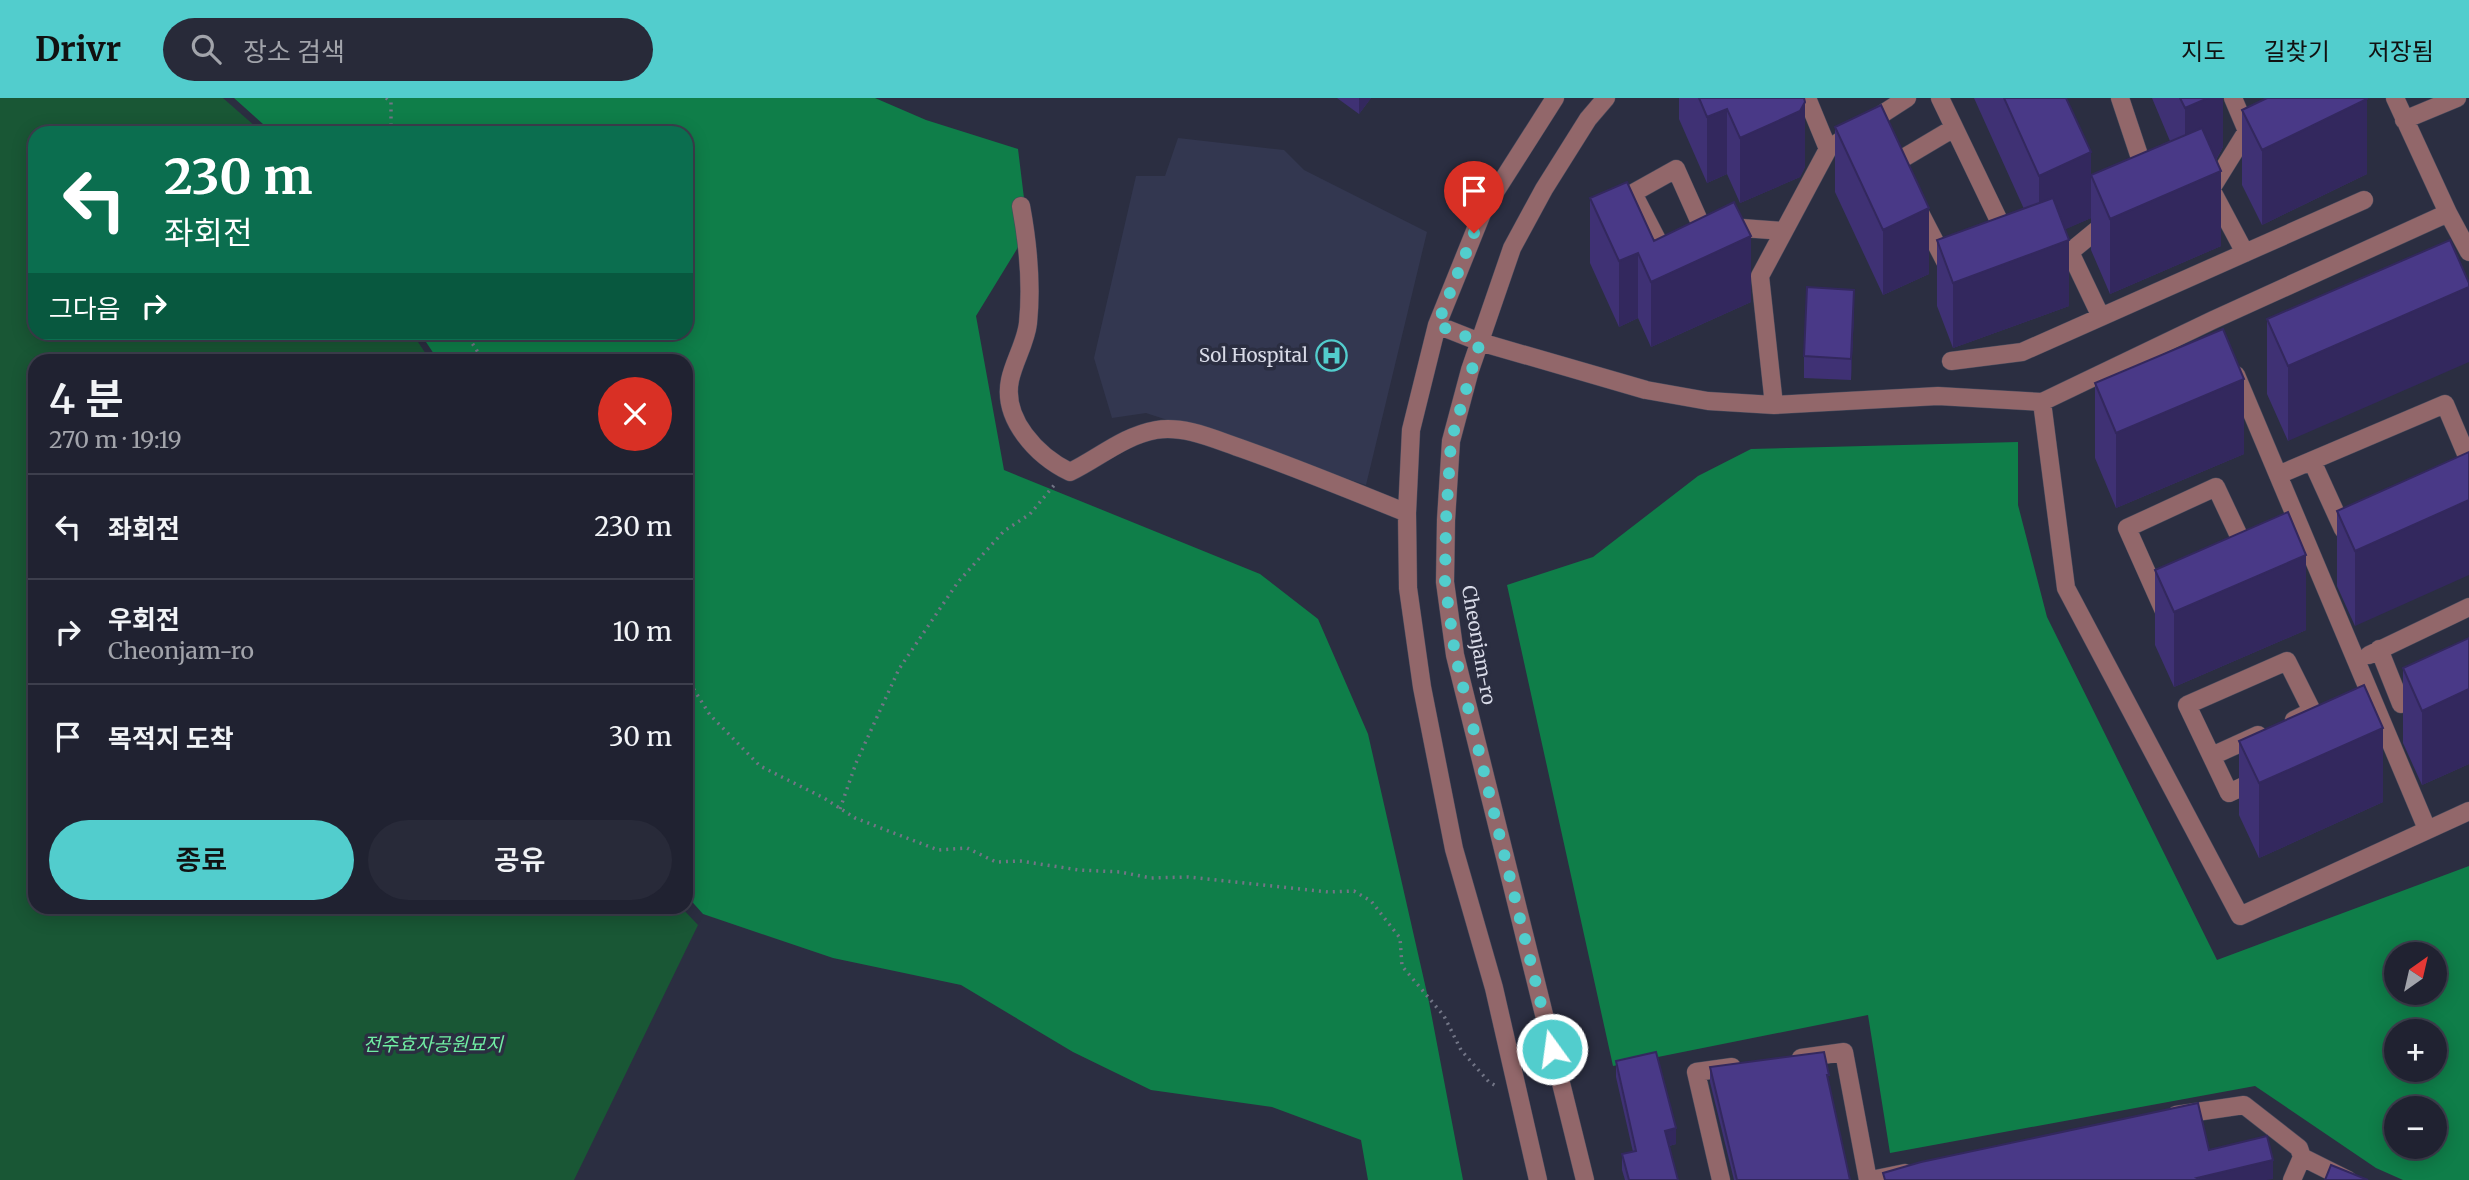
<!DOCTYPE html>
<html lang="ko">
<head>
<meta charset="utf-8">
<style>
  body { margin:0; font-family:Merriweather,"Noto Sans KR",serif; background:#282a39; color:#f1f3f6; height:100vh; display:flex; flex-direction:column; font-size:26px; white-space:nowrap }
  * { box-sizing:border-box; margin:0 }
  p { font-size:23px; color:#a2a4ab }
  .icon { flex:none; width:38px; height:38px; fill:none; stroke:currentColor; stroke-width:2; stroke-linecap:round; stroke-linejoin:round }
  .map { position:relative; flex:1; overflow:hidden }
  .details { position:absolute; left:28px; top:256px; width:665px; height:560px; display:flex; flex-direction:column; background:#202231; border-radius:21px; box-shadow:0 4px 18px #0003,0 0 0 2px #3d3f4d }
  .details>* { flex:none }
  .top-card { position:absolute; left:28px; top:28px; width:665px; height:214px; border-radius:21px; box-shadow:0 4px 18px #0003,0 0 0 2px #3d3f4d; background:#0b6e4f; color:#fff; overflow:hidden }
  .needle { width:46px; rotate:34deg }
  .tools { position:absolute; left:2384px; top:844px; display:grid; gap:14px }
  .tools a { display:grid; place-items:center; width:63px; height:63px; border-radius:50%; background:#202231; box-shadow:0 4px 18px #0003,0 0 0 2px #3d3f4d; font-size:35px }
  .pin { position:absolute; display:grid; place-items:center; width:60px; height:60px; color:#fff; margin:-72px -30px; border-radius:50% 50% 50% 0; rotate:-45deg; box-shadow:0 0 7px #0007 }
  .pin .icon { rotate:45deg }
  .me { position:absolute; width:77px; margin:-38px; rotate:346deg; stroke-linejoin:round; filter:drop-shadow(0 0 5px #0008) }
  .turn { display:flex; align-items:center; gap:24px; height:147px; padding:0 21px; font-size:32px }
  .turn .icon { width:91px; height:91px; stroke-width:2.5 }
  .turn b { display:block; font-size:49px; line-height:60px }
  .then { display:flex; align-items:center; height:66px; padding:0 21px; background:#0003; gap:14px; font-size:26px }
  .round { display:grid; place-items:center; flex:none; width:74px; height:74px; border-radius:37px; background:#282a39 }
  .summary { display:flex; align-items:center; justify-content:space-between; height:119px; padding:0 21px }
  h1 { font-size:42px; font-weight:600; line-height:52px }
  .action { display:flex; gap:14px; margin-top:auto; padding:14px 21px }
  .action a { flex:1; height:80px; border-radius:42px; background:#52cdcd; color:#111; font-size:28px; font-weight:600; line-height:80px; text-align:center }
  .action a+a { background:#282a39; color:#f1f3f6 }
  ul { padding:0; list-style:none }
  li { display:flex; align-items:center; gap:21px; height:105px; padding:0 21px; border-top:2px solid #3d3f4d }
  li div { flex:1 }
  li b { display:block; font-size:26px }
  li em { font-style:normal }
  header { display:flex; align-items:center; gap:42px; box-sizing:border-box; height:98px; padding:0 35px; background:#52cdcd; color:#111 }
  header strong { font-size:33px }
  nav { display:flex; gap:38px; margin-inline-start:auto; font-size:24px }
  .search { width:490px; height:63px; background:#282a39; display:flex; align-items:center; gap:18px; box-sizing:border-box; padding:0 24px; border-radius:38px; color:#a2a4ab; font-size:26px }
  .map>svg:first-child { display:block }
  .built { fill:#333750 }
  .green { fill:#195735 }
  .forest { fill:#0f7e49; fill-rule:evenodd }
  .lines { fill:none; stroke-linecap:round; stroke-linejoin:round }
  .minor-casing { stroke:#474a5c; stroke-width:19 }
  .path { stroke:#727586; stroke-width:3.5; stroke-dasharray:2 5; stroke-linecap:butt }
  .minor { stroke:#92676a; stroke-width:18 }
  .wall { fill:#3f3174 }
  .shaded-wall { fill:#33285e }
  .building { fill:#493987; stroke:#33285e; stroke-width:2 }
  .route { stroke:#52cdcd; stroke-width:12; stroke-dasharray:0 21.6 }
  .labels { text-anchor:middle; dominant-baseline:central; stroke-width:7; stroke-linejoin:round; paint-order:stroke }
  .poi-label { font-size:19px; fill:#d8dae7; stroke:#2b2e41; text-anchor:end }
  .street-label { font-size:19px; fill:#d8dae7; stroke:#2b2e41 }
  .park-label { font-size:19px; font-style:italic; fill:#70eda3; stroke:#2b2e41 }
</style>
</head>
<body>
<header>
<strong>Drivr</strong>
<div class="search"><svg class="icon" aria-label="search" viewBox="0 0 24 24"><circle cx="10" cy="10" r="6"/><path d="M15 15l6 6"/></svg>장소 검색</div>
<nav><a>지도</a><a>길찾기</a><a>저장됨</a></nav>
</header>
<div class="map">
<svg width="2469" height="1082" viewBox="0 0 2469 1082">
  <rect width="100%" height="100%" fill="#2b2e41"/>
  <path class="built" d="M1178 40 1284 52 1304 72 1427 134 1366 387 1146 315 1112 320 1094 260 1136 78H1165Z"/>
  <path class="green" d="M0 0H223L263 35H35V234L412 235 430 262H35V808L681 809 698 827 574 1082H0Z"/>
  <path class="forest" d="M234 0H875L926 22 1018 51 1028 133 976 218 1004 372 1260 476 1318 521 1368 636 1429 904 1463 1082H1368L1361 1042 1272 1009 1151 992 1073 954 961 887 833 860 703 816 686 797V262H438L420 235 686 234V35H273Z
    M2018 344V407L2047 519 2217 862 2469 768V1082H2403L2376 1070 2255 988 1890 1055 1868 917 1613 968 1507 487 1593 459 1698 378 1751 351ZM2396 856H2434V894H2396ZM2396 933H2434V971H2396ZM2396 1010H2434V1048H2396Z"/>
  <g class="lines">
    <defs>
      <path id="minor" d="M1807 0 1828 51
        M1940 0 2002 129 1990 137
        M2120 0 2146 78
        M2233 0 2247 33 2211 91 2245 155
        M2395 0 2448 115 2469 154
        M2404 22 2457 0
        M1899 73 1895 65 1954 30
        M1021 108C1028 146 1032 186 1028 225 1026 244 1014 263 1010 282 1002 321 1037 358 1070 374 1099 360 1123 338 1156 332 1185 327 1216 342 1243 351 1299 371 1353 393 1407 415
        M1918 111 1947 167
        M1669 156 1666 159 1633 95 1676 71 1701 127 1784 133
        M2101 219 2070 154 2109 122
        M1437 227 1480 244 1646 292 1708 303 1774 307 1938 298 2042 304 2213 222 2448 115
        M1951 263 2022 254 2364 102
        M2236 277 2427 731
        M2042 304 2066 490 2240 818 2469 713
        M1774 307 1760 178 1828 51 1907 0
        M2312 363 2343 431 2351 428
        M2278 377 2445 306 2469 363
        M2164 513 2127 430 2216 389 2247 455
        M2379 551 2401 606 2424 594
        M2369 557 2469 509
        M2212 658 2258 637
        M2261 680 2229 695 2187 607 2287 563 2312 613 2294 622
        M1801 960 1844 954 1868 1082
        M2176 1017 2244 1007 2299 1050 2302 1059 2348 1082
        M1538 1082 1494 890 1454 751 1422 589 1408 490 1407 415 1411 332 1437 227 1483 113 1555 0
        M1585 1082 1455 557 1445 484 1446 422 1451 343 1470 272 1512 150 1544 91 1588 21 1606 0
        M1721 1082 1696 974 1732 969
        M1871 1082 1905 1075
        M2292 1082 2302 1059"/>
    </defs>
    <use href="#minor" class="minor-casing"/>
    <path class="path" d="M386 0 391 4V35
      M465 234 483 262
      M686 579 710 617 760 668 824 700 855 720 938 752 967 750 996 764 1020 763 1079 772 1120 774 1151 780 1188 779 1329 794 1354 793 1371 803 1400 840 1402 868 1444 918 1461 952 1489 984 1496 988
      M840 711 856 665 899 571 958 484 1004 433 1030 416 1056 385"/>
    <use href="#minor" class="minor"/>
  </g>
  <path class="wall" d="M1337 0H1371L1359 16Z
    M1679 0H1804L1805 69 1800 79 1740 105 1727 76 1707 85 1679 21Z
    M1974 0H2066L2091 77 2170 43 2152 0H2223V49L2216 62 2221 148 2110 196 2091 152V120L2065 131 2069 208 1953 250 1937 208V142L2024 111Z
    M2242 12 2367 76 2262 127 2242 87Z
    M1835 29 1929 176 1883 197 1835 94Z
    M1590 100 1654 143 1751 204 1651 249 1638 220 1619 229 1590 165Z
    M2450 142 2288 343 2267 296V221Z
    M1854 213 1851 282 1804 280V258Z
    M2095 285 2244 356 2116 410 2095 360Z
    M2469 354 2355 528 2337 488V413Z
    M2155 472 2306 532 2174 589 2155 547Z
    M2469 540V666L2422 687 2403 645V570Z
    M2239 643 2383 704 2259 760 2239 717Z
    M1616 963 1676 1046 1669 1048 1678 1082H1625L1622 1072V1056L1633 1054 1616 979Z
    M1710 969 1829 988 1850 1082H1734L1710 984Z"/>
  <path class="shaded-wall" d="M1359 0H1371L1359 16Z
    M2208 0H2223V49L2215 63 2185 76V10Z
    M2367 1V76L2262 127V52Z
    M1805 4V69L1800 79 1740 105V40Z
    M1727 11V76L1707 85V19Z
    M2091 54V120L2039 143V78Z
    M2221 73V148L2110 196V121Z
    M1929 110V176L1883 197V132Z
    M1751 138V204L1651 249V184Z
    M2069 142V208L1953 250V185Z
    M1638 155V220L1619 229V163Z
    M2469 189V264L2288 343V268Z
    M1854 192V213L1851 282V261Z
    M2244 281V356L2116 410V335Z
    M2469 402V477L2355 528V453Z
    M2306 457V532L2174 589V514Z
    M2469 591V666L2422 687V613Z
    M2383 630V704L2259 760V685Z
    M1676 1030V1046L1665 1049V1033Z
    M2273 1062V1081L2267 1082H2197V1080Z"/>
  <path class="building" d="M1699 0H1804L1805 4 1800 13 1740 40 1727 11 1707 19Z
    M2004 0H2066L2091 54 2039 78Z
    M2180 0H2208L2185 10Z
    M2267 0H2366L2367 1 2262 52 2242 12Z
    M1881 7 1929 110 1883 132 1835 29Z
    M2202 30 2221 73 2110 121 2091 77Z
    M1627 84 1654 143 1734 104 1751 138 1651 184 1638 155 1619 163 1590 100Z
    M2053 100 2069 142 1953 185 1937 142Z
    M2450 142 2469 185V189L2288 268 2267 221Z
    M1807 189 1854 192 1851 261 1804 258Z
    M2223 231 2244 281 2116 335 2095 285Z
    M2469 354V402L2355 453 2337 413Z
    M2288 414 2306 457 2174 514 2155 472Z
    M2469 540V591L2422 613 2403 570Z
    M2364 587 2383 630 2259 685 2239 643Z
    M1656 954 1676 1030 1665 1033 1678 1082H1629L1622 1056 1636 1053 1616 963Z
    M1824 954 1829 977H1827L1850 1082H1737L1710 969Z
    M2198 1005 2209 1052 2267 1038 2273 1062 2197 1080 2202 1082H1885L1883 1075 1921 1064Z
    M2331 1067 2368 1082H2325Z"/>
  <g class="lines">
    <path class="route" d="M1474 135 1437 227 1480 244 1451 343 1446 422 1445 484 1455 556 1552 951"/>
  </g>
  <defs>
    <symbol id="hospital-ring" viewBox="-11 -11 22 22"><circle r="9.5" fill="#2b2e41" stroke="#52cdcd" stroke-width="1.5"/><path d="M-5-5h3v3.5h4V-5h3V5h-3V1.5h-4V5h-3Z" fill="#52cdcd"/></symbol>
  </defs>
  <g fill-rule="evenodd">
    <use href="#hospital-ring" x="1314" y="240" width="35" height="35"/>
  </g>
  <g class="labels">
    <g class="poi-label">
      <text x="1308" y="257">Sol Hospital</text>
    </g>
    <g class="street-label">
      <text transform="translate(1479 547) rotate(80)">Cheonjam-ro</text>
    </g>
    <g class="park-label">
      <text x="433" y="946">전주효자공원묘지</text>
    </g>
  </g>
</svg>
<div class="tools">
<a><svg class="needle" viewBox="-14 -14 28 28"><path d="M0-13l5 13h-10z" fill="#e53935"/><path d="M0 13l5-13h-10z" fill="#a2a4ab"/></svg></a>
<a>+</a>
<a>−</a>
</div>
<div class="pin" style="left:1474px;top:135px;background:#d93025"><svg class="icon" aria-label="arrive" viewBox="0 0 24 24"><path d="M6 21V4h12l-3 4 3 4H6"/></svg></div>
<svg class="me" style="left:1552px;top:951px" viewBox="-20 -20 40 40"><circle r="17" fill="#52cdcd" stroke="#fff" stroke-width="3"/><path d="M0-11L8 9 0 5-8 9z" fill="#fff"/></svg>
<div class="top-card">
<div class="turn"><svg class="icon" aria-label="left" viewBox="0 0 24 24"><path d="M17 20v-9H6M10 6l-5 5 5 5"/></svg><div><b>230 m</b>좌회전</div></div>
<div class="then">그다음<svg class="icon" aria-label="right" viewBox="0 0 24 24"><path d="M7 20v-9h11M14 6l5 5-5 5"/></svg></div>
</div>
<section class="details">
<div class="summary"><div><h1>4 분</h1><p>270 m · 19:19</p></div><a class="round" style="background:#d93025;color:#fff"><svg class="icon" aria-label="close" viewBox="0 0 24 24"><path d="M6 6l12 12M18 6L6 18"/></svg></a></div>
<ul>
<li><svg class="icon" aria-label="left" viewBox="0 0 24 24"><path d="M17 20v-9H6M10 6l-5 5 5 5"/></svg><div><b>좌회전</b></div><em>230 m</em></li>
<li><svg class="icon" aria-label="right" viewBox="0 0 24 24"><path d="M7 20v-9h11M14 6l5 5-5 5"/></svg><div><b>우회전</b><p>Cheonjam-ro</p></div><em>10 m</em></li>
<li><svg class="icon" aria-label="arrive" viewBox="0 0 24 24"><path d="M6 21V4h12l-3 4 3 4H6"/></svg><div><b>목적지 도착</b></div><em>30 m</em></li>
</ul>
<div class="action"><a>종료</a><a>공유</a></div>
</section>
</div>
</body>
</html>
